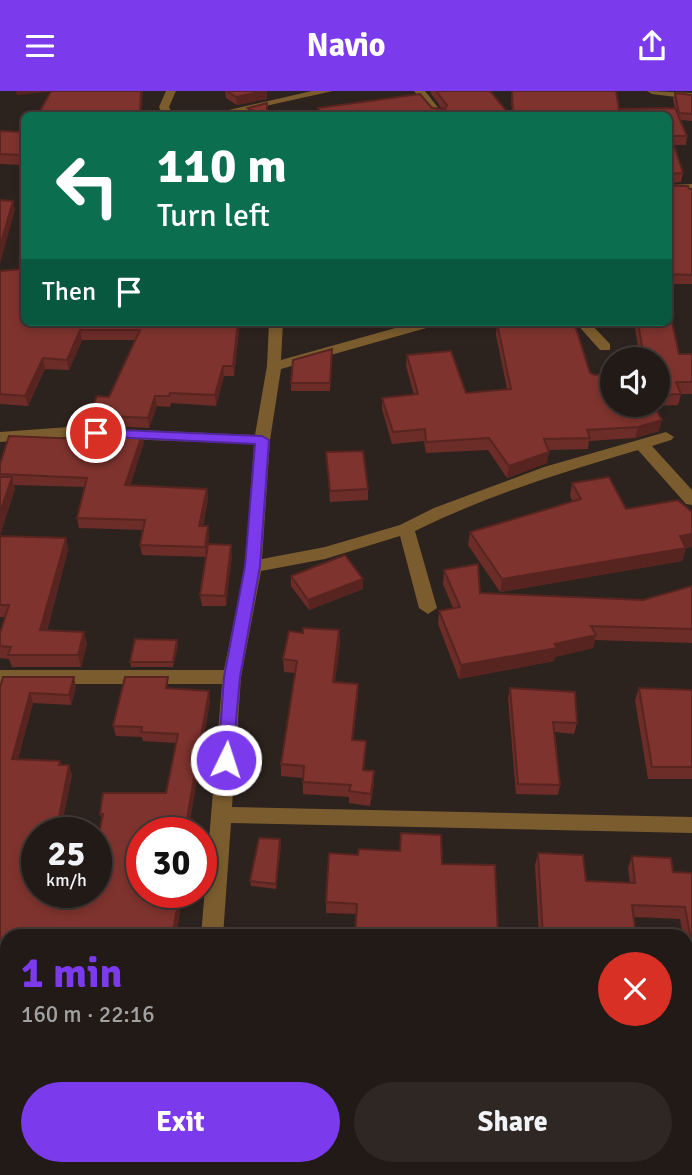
<!DOCTYPE html>
<html lang="en">
<head>
<meta charset="utf-8">
<style>
  body { margin:0; font-family:Signika,sans-serif; background:#2e2723; color:#f1f3f6; height:100vh; display:flex; flex-direction:column; font-size:26px; white-space:nowrap }
  * { box-sizing:border-box; margin:0 }
  p { font-size:23px; color:#a2a1a1 }
  .icon { flex:none; width:38px; height:38px; fill:none; stroke:currentColor; stroke-width:2; stroke-linecap:round; stroke-linejoin:round }
  .map { position:relative; flex:1; overflow:hidden }
  .sheet { position:absolute; left:0px; top:838px; width:693px; height:247px; display:flex; flex-direction:column; background:#221a16; border-radius:21px 21px 0 0; box-shadow:0 4px 10px #0003,0 0 0 2px #3f3835 }
  .sheet>* { flex:none }
  .hud { position:absolute; left:21px; top:21px; width:651px; height:214px; border-radius:10px; box-shadow:0 4px 10px #0003,0 0 0 2px #3f3835; background:#0b6e4f; color:#fff; overflow:hidden }
  .buttons { position:absolute; left:600px; top:256px; display:grid; gap:14px }
  .buttons a { display:grid; place-items:center; width:70px; height:70px; border-radius:50%; background:#221a16; box-shadow:0 4px 10px #0003,0 0 0 2px #3f3835; font-size:35px }
  .speed { position:absolute; left:21px; top:726px; display:flex; gap:14px; font-size:35px; font-weight:700; text-align:center }
  .speed>* { display:grid; place-content:center; width:91px; height:91px; border-radius:50%; background:#221a16; box-shadow:0 4px 10px #0003,0 0 0 2px #3f3835; line-height:1 }
  .speed small { font-size:18px; font-weight:400 }
  .speed .limit { border:10px solid #d22; background:#fff; color:#111 }
  .pin { position:absolute; display:grid; place-items:center; width:60px; height:60px; color:#fff; margin:-30px; border:4px solid #fff; border-radius:50%; box-shadow:0 2px 7px #0007 }
  .me { position:absolute; width:77px; margin:-38px; rotate:4deg; stroke-linejoin:round; filter:drop-shadow(0 0 5px #0008) }
  .turn { display:flex; align-items:center; gap:24px; height:147px; padding:0 21px; font-size:32px }
  .turn .icon { width:91px; height:91px; stroke-width:2.5 }
  .turn b { display:block; font-size:49px; line-height:60px }
  .then { display:flex; align-items:center; height:66px; padding:0 21px; background:#0003; gap:14px; font-size:26px }
  .round { display:grid; place-items:center; flex:none; width:74px; height:74px; border-radius:37px; background:#2e2723 }
  .summary { display:flex; align-items:center; justify-content:space-between; height:119px; padding:0 21px }
  h1 { font-size:42px; font-weight:800; line-height:52px; color:#7c3aed }
  .action { display:flex; gap:14px; margin-top:auto; padding:14px 21px }
  .action a { flex:1; height:80px; border-radius:42px; background:#7c3aed; color:#fff; font-size:28px; font-weight:800; line-height:80px; text-align:center }
  .action a+a { background:#2e2723; color:#f1f3f6 }
  header { display:flex; justify-content:space-between; align-items:center; height:91px; padding:0 21px; background:#7c3aed; color:#fff; font-size:32px; font-weight:800 }
  .map>svg:first-child { display:block }
  .lines { fill:none; stroke-linecap:round; stroke-linejoin:round }
  .street { fill:#7b5c2e; fill-rule:evenodd }
  .wall { fill:#6c2c28 }
  .shaded-wall { fill:#582420 }
  .building { fill:#7e332e; stroke:#582420; stroke-width:2 }
  .route { fill:#7c3aed; stroke:#51269a; stroke-width:2 }
</style>
</head>
<body>
<header><svg class="icon" aria-label="menu" viewBox="0 0 24 24"><path d="M4 6h16M4 12h16M4 18h16"/></svg>Navio<svg class="icon" aria-label="share" viewBox="0 0 24 24"><path d="M12 15V3M7 8l5-5 5 5M5 13v7h14v-7"/></svg></header>
<div class="map">
<svg width="692" height="1084" viewBox="0 0 692 1084">
  <rect width="100%" height="100%" fill="#2d231e"/>
  <g class="lines">
    <path class="street" d="M166 0H176L169 16 173 24H163L159 16Z
      M312 0H333L225 24H207Z
      M414 0H425L444 24H434Z
      M647 0 692 2V8L652 3Z
      M692 93V101L668 102V94Z
      M269 231H283L281 269 417 231H439L437 234 281 278 270 349 262 468 325 456 400 434 434 417 544 376 666 341 674 346 671 349 652 355 692 399V414L686 413 638 359C562 381 486 405 415 440L437 517 428 523 419 517 400 445 325 468 261 480 241 586 232 716 692 726V742L231 732 223 845H201L222 593H0V579H224L245 475 254 353 69 346 0 351V341L69 336 255 344 267 275Z
      M575 231H589L610 253V259H600Z
      M0 909H7V929H0Z
      M178 1078H202V1084H178Z"/>
  </g>
  <path class="wall" d="M225 0H267V8L237 14 226 7Z
    M430 0H490L510 24H318V17L442 18 432 4Z
    M511 0H616L619 18 675 17 673 8 675 2 692 4V30L681 29 687 45 686 54H674L683 82 681 91 668 92V24H512Z
    M248 17 267 24H253L248 22Z
    M0 40 24 41V74L0 73Z
    M668 95 692 98V193H668Z
    M0 180 24 231H240L234 285H224L216 315 171 312 170 316 157 315 149 337 91 334 89 324 109 306 135 249H82L69 279 45 278 28 315 0 313Z
    M634 231H668L679 263H692V303H681L678 314 654 315 659 340 635 347 589 350 588 358 549 359 547 372 507 387 488 359 426 362 424 350 392 353 382 318V307L414 304 406 275 407 264 466 302 507 298 496 244 497 232 590 282 612 313H658V268H640Z
    M332 258 330 300H291V292Z
    M144 351 130 395 207 398 208 408 203 435 209 445 206 466 142 464 140 454 143 439 79 437 77 427 85 396 14 394 15 398 0 444V373Z
    M326 361 368 398V409L330 411Z
    M572 392 626 418 692 421V456L686 457 682 470 500 501 468 454 470 441 573 411 570 405Z
    M0 445 66 447 68 459 47 540 84 541 87 553 81 576H12L9 568 0 567V542L5 526H0Z
    M232 464 226 515H202L200 504Z
    M444 479 480 502 643 509 692 495V552L595 549 593 557 555 566 554 570 459 588 438 533 439 520 453 517 443 493Z
    M291 485 363 498 309 519 291 495Z
    M339 539 340 552 335 591 358 605 353 649 365 662 364 679 374 693 370 715 349 712V706L303 703V687L281 685V673L295 582 284 581 283 568 303 542Z
    M178 555 173 576H131L130 571Z
    M0 596H76L71 614 33 612 18 668 60 670 61 674 72 684 60 742H37L49 802 88 804 102 728 100 723 166 702 176 652 143 650 142 646 116 645 113 635 170 596 169 597 210 610 190 728H192L194 737 193 742H142V802H183L176 845H7V864H0Z
    M510 597 577 632 574 643 555 641 560 694 558 704 516 703 508 607Z
    M639 597 692 599V688H648L635 609Z
    M441 744 356 823 326 822V811L358 764 400 760Z
    M281 754 276 798 251 795 250 790Z
    M538 762 586 790 630 792 628 777 632 765 673 781 692 782V893L686 860V845H683L680 828 634 826 636 845H539L535 774Z"/>
  <path class="shaded-wall" d="M16 0H57L17 4Z
    M141 0H143L141 24H140Z
    M264 0H267V8L237 14 236 6Z
    M13 110 15 119 0 173V155Z
    M238 231H240L234 285 233 275Z
    M80 239 82 249 69 279 67 269Z
    M43 267 45 278 28 315 25 305Z
    M223 275 224 285 216 315 215 304Z
    M155 305 157 315 149 337 148 327Z
    M662 329 659 340 635 347 638 336Z
    M143 341 144 351 127 404 125 394Z
    M549 361 547 372 507 387 509 375Z
    M12 386 15 398 0 444V422Z
    M207 398 208 408 200 445 199 435Z
    M208 435 209 445 206 466 205 456Z
    M692 443V456L686 457 682 470 500 501 502 488Z
    M66 447 68 459 43 552 40 539Z
    M231 454 232 464 226 515 225 505Z
    M363 488V498L309 519 308 509Z
    M339 539 340 552 333 604V591Z
    M84 541 87 553 81 576 78 564Z
    M596 544 593 557 555 566 554 570 459 588 461 574Z
    M177 549 178 555 173 576V571Z
    M74 586 76 596 71 614 69 604Z
    M358 593V605L351 661 352 649Z
    M209 600 210 610 189 737 187 728Z
    M30 602 33 612 15 678 12 668Z
    M69 674 72 684 60 742H56Z
    M374 680V693L370 715 371 703Z
    M192 728 194 737 193 742H191Z
    M280 748 281 754 276 798V793Z
    M180 802H183L176 845H172Z
    M135 1078H139V1084H134Z"/>
  <path class="building" d="M51 0H141L140 24H38Z
    M226 0H264L236 6Z
    M436 0H490L510 24H321L318 17 420 3 432 17 445 18 447 14Z
    M512 0H616L619 18 675 17 687 45H671L683 82 668 83V24H513Z
    M675 2 692 4V23L679 22Z
    M267 12V24H260L248 17Z
    M0 40 24 41V64L0 63Z
    M668 95H688L689 98H692V184L668 183Z
    M0 109 13 110 0 155Z
    M24 178V231H238L233 275H223L215 304 170 302 169 305H155L148 327 89 324 97 305 109 306 140 239H80L67 269 43 267 25 305 0 303V180Z
    M668 222H670L679 263H692V291H676L681 303 658 304V268H644L638 231H668Z
    M537 231H574L590 282 595 284 612 282V313H653L662 329 638 336 587 339 590 347 544 348 549 361 509 375 489 347 426 351 425 338 393 341 382 307 418 303 407 264 451 260 466 302 511 298 497 232Z
    M332 258 330 292H291L293 269Z
    M84 339 143 341 125 394 207 398 199 435H208L205 456 140 454 145 429 77 427 87 387 0 383V373L9 345 80 348Z
    M363 360 368 398 330 400 326 361Z
    M0 386H12L0 422Z
    M609 386 626 418 678 409 692 421V443L680 445 686 457 502 488 470 441 581 408 572 392Z
    M0 445 66 447 40 539 84 541 78 564H8L11 556 0 555V542L9 514H0Z
    M208 453 231 454 225 505 200 504Z
    M345 464 363 488 308 509 291 485Z
    M478 473 480 502 643 509 692 495V538L591 535 596 544 555 553 557 557 461 574 439 520 460 516 444 479Z
    M303 537 339 539 333 591 358 593 352 649 366 650 363 679 374 680 371 703 349 700 351 694 303 691 304 675 281 673 297 570 283 568 289 540 303 542Z
    M135 548 177 549 173 571H130Z
    M3 586H74L69 604 30 602 12 668 60 670 59 674H69L56 742H37V802L88 804V802H96V757L103 723H100L103 702H166L178 643 141 641 142 636 113 635 125 586H168L166 597 209 600 187 728H192L191 742H142V802H180L172 845H7V856L0 855V596Z
    M510 597 575 601 577 632 553 631 560 694 518 693Z
    M639 597 692 599V676H652Z
    M401 742 441 744 442 773 495 774 498 845H355L357 813 326 811 329 762 358 764 359 758 400 760Z
    M259 747 280 748 276 793 250 790Z
    M538 762 583 764 586 790 635 792 632 765 671 767 673 781 692 782V854L685 816 632 814 636 845H543Z
    M0 977 7 978V1078H135L134 1084H0Z
    M344 1078H437L436 1084H344Z
    M507 1078 546 1084H507Z"/>
  <path class="route" d="M96 338 262 345 269 349 260 475 240 586 232 674H220L218 669 224 586 245 475 255 353 91 345 89 342Z"/>
</svg>
<div class="buttons">
<a><svg class="icon" aria-label="sound" viewBox="0 0 24 24"><path d="M4 9h4l5-4v14l-5-4H4zM17 9q2 3 0 6"/></svg></a>
</div>
<div class="speed"><div>25<small>km/h</small></div><div class="limit">30</div></div>
<div class="pin" style="left:96px;top:342px;background:#d93025"><svg class="icon" aria-label="arrive" viewBox="0 0 24 24"><path d="M6 21V4h12l-3 4 3 4H6"/></svg></div>
<svg class="me" style="left:226px;top:669px" viewBox="-20 -20 40 40"><circle r="17" fill="#7c3aed" stroke="#fff" stroke-width="3"/><path d="M0-11L8 9 0 5-8 9z" fill="#fff"/></svg>
<div class="hud">
<div class="turn"><svg class="icon" aria-label="left" viewBox="0 0 24 24"><path d="M17 20v-9H6M10 6l-5 5 5 5"/></svg><div><b>110 m</b>Turn left</div></div>
<div class="then">Then<svg class="icon" aria-label="arrive" viewBox="0 0 24 24"><path d="M6 21V4h12l-3 4 3 4H6"/></svg></div>
</div>
<section class="sheet">
<div class="summary"><div><h1>1 min</h1><p>160 m · 22:16</p></div><a class="round" style="background:#d93025;color:#fff"><svg class="icon" aria-label="close" viewBox="0 0 24 24"><path d="M6 6l12 12M18 6L6 18"/></svg></a></div>
<div class="action"><a>Exit</a><a>Share</a></div>
</section>
</div>
</body>
</html>
